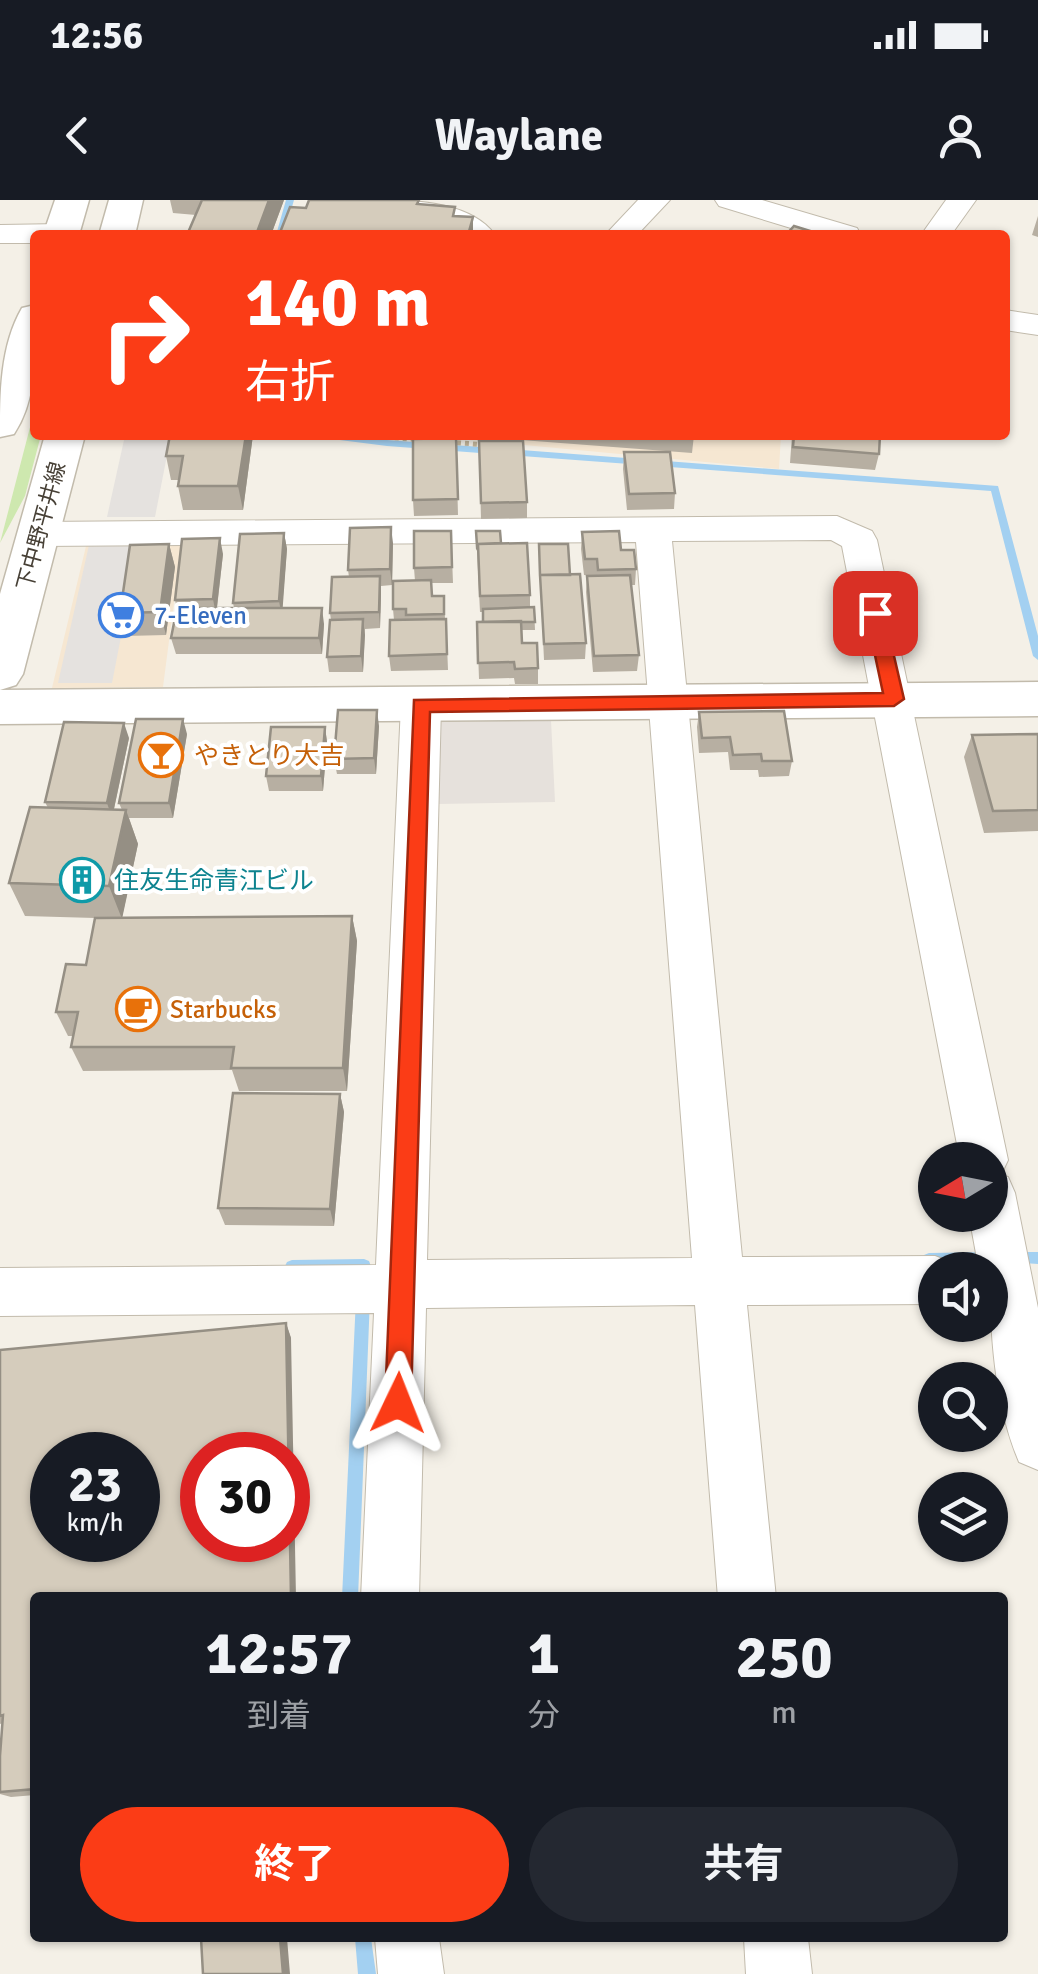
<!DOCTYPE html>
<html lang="ja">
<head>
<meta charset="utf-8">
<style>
  body { margin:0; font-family:Signika,"Noto Sans JP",sans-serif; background:#242831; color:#f1f3f6; height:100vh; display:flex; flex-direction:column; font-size:38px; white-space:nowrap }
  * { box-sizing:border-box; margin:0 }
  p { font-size:32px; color:#9ea1a6 }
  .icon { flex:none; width:55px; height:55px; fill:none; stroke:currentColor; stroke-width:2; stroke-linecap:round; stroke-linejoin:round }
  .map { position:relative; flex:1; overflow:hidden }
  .side { position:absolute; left:30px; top:1392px; width:978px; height:350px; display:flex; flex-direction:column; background:#171b24; border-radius:10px; box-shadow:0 2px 8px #0004 }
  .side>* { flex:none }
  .top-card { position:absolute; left:30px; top:30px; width:980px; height:210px; border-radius:10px; box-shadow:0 2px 8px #0004; background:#fb3c16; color:#fff; overflow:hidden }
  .needle { width:65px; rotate:260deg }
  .buttons { position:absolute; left:918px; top:942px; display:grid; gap:20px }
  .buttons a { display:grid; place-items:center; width:90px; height:90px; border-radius:50%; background:#171b24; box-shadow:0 2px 8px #0004; font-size:50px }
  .speed { position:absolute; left:30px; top:1232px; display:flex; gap:20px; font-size:50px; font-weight:700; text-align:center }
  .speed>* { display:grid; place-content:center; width:130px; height:130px; border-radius:50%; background:#171b24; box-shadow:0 2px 8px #0004; line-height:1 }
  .speed small { font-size:25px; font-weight:400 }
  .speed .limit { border:15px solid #d22; background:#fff; color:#111 }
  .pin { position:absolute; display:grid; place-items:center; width:85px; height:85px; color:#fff; margin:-42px; border-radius:20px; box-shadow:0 5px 15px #0006 }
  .me { position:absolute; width:110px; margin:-55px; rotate:2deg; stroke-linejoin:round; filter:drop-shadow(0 0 8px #0008) }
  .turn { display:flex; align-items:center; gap:35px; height:210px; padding:0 50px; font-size:45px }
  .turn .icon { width:130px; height:130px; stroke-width:2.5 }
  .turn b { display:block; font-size:70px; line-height:85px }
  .eta { display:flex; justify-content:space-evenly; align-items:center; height:170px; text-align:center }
  .eta b { font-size:60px; font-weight:700; line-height:70px }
  .action { display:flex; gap:20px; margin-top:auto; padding:20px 50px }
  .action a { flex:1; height:115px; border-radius:60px; background:#fb3c16; color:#fff; font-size:40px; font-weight:700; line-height:115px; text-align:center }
  .action a+a { background:#242831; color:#f1f3f6 }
  .status { display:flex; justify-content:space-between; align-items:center; height:70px; padding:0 50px; background:#171b24; direction:ltr }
  .status svg { height:28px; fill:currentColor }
  header { display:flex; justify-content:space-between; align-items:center; height:130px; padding:0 50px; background:#171b24; font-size:45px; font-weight:700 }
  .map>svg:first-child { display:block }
  .commercial { fill:#f6e7d2 }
  .industrial { fill:#e6e1dc }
  .green { fill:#cee8af }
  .parking { fill:#e5e2df }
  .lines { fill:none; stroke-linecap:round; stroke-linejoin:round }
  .stream { fill:#a3d0f1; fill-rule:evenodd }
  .minor-casing { stroke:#c2bbac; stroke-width:2 }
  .tertiary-casing { stroke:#c2bbac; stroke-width:3 }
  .path { stroke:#c1b49a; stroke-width:5; stroke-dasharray:4 4; stroke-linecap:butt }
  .minor { fill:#fff; fill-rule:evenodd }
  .tertiary { fill:#fff; fill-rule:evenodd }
  .wall { fill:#b7afa2 }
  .shaded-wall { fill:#958f84 }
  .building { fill:#d5ccbc; stroke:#958f84; stroke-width:2.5; fill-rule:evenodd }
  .route { fill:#fb3c16; stroke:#a3270e; stroke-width:2.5 }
  .labels { text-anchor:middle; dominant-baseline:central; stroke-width:8; stroke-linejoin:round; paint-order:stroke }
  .far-street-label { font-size:22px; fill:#474036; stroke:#fff }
  .shop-label { font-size:25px; fill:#366cbe; stroke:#fff; text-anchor:start }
  .food-label { font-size:25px; fill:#c56008; stroke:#fff; text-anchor:start }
  .culture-label { font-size:25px; fill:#0d838f; stroke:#fff; text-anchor:start }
</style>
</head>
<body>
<div class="status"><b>12:56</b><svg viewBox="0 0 49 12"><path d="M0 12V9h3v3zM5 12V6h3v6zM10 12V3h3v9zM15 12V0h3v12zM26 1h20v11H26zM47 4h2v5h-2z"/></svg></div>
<header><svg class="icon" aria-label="back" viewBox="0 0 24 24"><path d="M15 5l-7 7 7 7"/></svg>Waylane<svg class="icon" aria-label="person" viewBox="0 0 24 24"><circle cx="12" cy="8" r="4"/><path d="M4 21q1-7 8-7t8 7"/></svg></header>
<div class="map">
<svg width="1038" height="1774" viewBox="0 0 1038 1774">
  <rect width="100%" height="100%" fill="#f4f0e7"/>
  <path class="commercial" d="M417 235H781L779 269Z
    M182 341 163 487 52 488 87 342Z"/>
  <path class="industrial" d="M551 520 555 602 438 604V522Z"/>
  <path class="green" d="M35 208V235H41L25 296 0 343Z"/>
  <path class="parking" d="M124 240H170L155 317H107Z
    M139 344 112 483H58L89 345Z"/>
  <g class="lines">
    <path class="stream" d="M286 0H294L284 35H276Z
      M319 235H346L387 240 998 286 1038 436V460L1033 456 991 291 387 246 324 238Z
      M994 1052 999 1054 1001 1058 999 1062 994 1064 929 1065 924 1063 922 1059 924 1055 929 1053Z
      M1014 1052H1038V1064L1009 1062 1007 1058 1009 1054Z
      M364 1059 369 1061C372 1067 372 1076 369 1082L364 1084 359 1082 357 1071 292 1072 287 1070 285 1066 287 1062 292 1060Z
      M363 1092 368 1094 370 1098 358 1398H342L356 1098 358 1094Z
      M355 1738H371L376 1774H358Z"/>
    <defs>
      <path id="minor" d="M381 0C417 0 473 3 495 35H463L385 6Z
        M638 0H670L637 35H605Z
        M715 0H762L857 28 861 35H814L719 6Z
        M946 0H976L951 35H921Z
        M62 24 73 27 76 35H35V43H0V25Z
        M1005 110 1038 115V135L1005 130Z
        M837 316 872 331 877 340 1008 960 1001 975 1008 977 1015 993 1038 1108V1270L1019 1262C994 1203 990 1132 990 1070H979L969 1015H990V960H960L842 346 831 340 672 341 742 1057 935 1056 953 1063 956 1070H935V1104L747 1105 776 1398H718L695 1105 426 1108 419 1398H361L374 1113 0 1116V1068L376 1065 401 505 407 495 421 491 435 495 441 505 427 1060 692 1058 636 342 39 346 26 343 21 334 26 325 39 322Z
        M375 1738H439L444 1774H378Z
        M744 1738H808L812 1774H746Z"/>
      <path id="tertiary" d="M55 0H89L79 35H43Z
        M109 0H143L135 35H99Z
        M35 105C35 148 39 196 14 234L0 237C0 194 0 146 22 108Z
        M45 235H85L23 474 16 485 0 490V394Z
        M1038 482V516L0 524V490Z"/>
    </defs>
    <use href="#minor" class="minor-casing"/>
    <use href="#tertiary" class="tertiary-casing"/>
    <path class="path" d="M363 235 421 240
      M449 242 486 245 488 235"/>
    <use href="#minor" class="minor"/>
    <use href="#tertiary" class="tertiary"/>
  </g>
  <path class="wall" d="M170 0H284L271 35 196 15 173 13Z
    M1038 16V37L1032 35Z
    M170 235H253L243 310H183L178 286 179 280H171L166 256Z
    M496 235H694L692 253 496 238Z
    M792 235H880L879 254 875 270 790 263Z
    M456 238 458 315 414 316 413 300Z
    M479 241 527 302V318L481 319Z
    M624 252 675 293 674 309 627 310 623 269Z
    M451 331 453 383H432V396H444L445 419H446L448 470 391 471 389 456 394 420 393 409 415 381 414 368Z
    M476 331 501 343 530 395V407H534L535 430H522V443L538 468V484H515L514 478 479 479 477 422H483V412H480Z
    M582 332 621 350 636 369 635 385H631L639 455 637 471 593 472 586 392 587 376H596L584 375 581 349Z
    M284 333 287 349 282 408 324 424 322 454H176L171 438 177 409 175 400 223 354 217 408H234L233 403Z
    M393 343 392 385 381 386 380 428 365 429 363 472H329L327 457 331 420 330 413 349 377 348 370Z
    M169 344 175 367 166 435 126 436 120 413Z
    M570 375 586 443 585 459 544 460 540 376Z
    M699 512 792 561 789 576 759 577 758 570H730L728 552 699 553 697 527Z
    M379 526 376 574H337L334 559Z
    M325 527 327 542 323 591H269L266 576Z
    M187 534 173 618H129L138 644 122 717 352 716 357 741 347 891H239L232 870 83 871 71 847 73 836H68L56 812 86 765 95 718 25 716 9 683 48 608 45 602 129 538 114 609 122 610 119 603Z
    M1038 534V631L984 633 964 557 972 535Z
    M340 894 344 912 334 1026 225 1025 218 1008Z
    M286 1123 291 1138 35 1398V1595L11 1597 0 1594V1556L3 1523 0 1524V1150Z"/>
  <path class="shaded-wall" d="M269 0H284L271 35H256Z
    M473 17V35H468Z
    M246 235H253L243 310 238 286Z
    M391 327 393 343 392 385 390 369Z
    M284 333 287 349 282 417 279 401Z
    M220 338 223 354 216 415 213 399Z
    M169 344 175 367 166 435 160 412Z
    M380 376 381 392 380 428 379 412Z
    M322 408 324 424 322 454 319 438Z
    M363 419 365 435 363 472 361 456Z
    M377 510 379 526 376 574 374 558Z
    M183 519 187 534 173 618 169 603Z
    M124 523 129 538 112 618 107 603Z
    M325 527 327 542 323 591 321 576Z
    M126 610 138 644 122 719 109 686Z
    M352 716 357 741 347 891 343 868Z
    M340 894 344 912 334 1026 330 1009Z
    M286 1123 291 1138 296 1398H291Z
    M280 1738H287L290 1774H283Z"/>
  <path class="building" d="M202 0H269L256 35H187Z
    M309 0H419L417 4 455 7 453 16 473 17 468 35H279L290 7 306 8Z
    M794 26 823 35H786Z
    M170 235H246L238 286H178L183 256H166Z
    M794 235H880L879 254 793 247Z
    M456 238 458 299 413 300V239Z
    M479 241H523L527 302 481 303Z
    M624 252H670L675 293 629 294Z
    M391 327 390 369 348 370 350 328Z
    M414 331H451L452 367 414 368Z
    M476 331H500L501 343 478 344 477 346Z
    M619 331 621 350H634L636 369 598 370 597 359H585L582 332Z
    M284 333 279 401 233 403 240 334Z
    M220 338 213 399 175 400 182 339Z
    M527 343 530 395 480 396 478 344Z
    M169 344 160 412 120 413 130 345Z
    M539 344H568L570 375H540Z
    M580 374 586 443 544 444 540 375Z
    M630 375 639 455 594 456 587 376Z
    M380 376 379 412 330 413 332 377Z
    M431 380 432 396H444V414L406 415V409H393V381Z
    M534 407 535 422H483V409Z
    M177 408H322L319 438H171Z
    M363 419 361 456 327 457 330 420Z
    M446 419 447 454 389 456 390 420Z
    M521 421 522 443H537L538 468 515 469 514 462 478 463 477 422Z
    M338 510H377L374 558 334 559Z
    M784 511 792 561H762L761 554 733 555 730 537 702 538 699 512Z
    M136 519H183L169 603H119Z
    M64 522 124 523 107 603 45 602Z
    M271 527H325L321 576H266Z
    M1038 534V610L993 611 972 535Z
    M30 607 126 610 109 686 9 683Z
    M352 716 343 868H231L234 847H71L78 812H56L66 764 86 765 95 718Z
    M233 893 340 894 330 1009 218 1008Z
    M286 1123 291 1398H35V1589L0 1592V1556L3 1515 0 1516V1150ZM52 1255H138V1340H52ZM202 1255H288V1340H202Z
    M201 1738H280L283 1774H203Z"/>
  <path class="route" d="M875 407 884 413 904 499 894 506 430 512 411 1203 407 1212 398 1215 389 1212 385 1203 414 500 883 493 866 413Z"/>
  <defs>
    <symbol id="supermarket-ring" viewBox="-11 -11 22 22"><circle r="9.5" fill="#fff" stroke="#3f7fe0" stroke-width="1.5"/><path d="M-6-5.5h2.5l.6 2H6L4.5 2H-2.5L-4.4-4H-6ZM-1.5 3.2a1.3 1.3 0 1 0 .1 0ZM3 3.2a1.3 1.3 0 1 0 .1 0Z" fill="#3f7fe0"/></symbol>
    <symbol id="bar-ring" viewBox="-11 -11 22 22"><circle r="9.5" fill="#fff" stroke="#e8710a" stroke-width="1.5"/><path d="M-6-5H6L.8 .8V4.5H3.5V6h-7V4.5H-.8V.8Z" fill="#e8710a"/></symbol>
    <symbol id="building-ring" viewBox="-11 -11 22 22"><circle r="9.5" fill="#fff" stroke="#0f9aa8" stroke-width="1.5"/><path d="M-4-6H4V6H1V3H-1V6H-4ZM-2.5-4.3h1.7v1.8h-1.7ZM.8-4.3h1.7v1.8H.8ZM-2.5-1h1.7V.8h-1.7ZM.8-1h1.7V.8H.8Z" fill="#0f9aa8"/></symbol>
    <symbol id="cafe-ring" viewBox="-11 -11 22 22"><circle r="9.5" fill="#fff" stroke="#e8710a" stroke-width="1.5"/><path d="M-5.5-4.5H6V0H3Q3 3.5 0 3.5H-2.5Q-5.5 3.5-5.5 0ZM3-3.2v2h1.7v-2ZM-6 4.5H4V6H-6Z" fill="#e8710a"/></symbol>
  </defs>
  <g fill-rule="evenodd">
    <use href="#supermarket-ring" x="96" y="390" width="50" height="50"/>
    <use href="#bar-ring" x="136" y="530" width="50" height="50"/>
    <use href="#building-ring" x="57" y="655" width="50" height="50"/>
    <use href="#cafe-ring" x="113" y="784" width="50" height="50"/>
  </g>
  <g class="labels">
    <g class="far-street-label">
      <text transform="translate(41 326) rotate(-75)">下中野平井線</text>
    </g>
    <g class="shop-label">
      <text x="154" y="415">7-Eleven</text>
    </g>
    <g class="food-label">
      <text x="194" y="555">やきとり大吉</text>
      <text x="170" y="809">Starbucks</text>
    </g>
    <g class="culture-label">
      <text x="114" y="680">住友生命青江ビル</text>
    </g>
  </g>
</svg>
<div class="buttons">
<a><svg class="needle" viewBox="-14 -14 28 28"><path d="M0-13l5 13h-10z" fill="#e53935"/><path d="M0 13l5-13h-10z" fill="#9ea1a6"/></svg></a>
<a><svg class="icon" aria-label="sound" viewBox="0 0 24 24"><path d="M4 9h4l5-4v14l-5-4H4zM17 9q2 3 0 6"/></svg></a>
<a><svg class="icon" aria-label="search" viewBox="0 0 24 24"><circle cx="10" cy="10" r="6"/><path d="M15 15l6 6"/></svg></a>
<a><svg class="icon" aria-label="layers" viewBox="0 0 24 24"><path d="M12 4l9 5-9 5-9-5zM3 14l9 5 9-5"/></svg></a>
</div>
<div class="speed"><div>23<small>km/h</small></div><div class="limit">30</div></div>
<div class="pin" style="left:875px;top:413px;background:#d93025"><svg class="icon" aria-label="arrive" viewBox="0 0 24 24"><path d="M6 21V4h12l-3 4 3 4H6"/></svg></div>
<svg class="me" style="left:398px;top:1203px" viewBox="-20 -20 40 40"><path d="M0-17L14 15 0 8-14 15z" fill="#fb3c16" stroke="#fff" stroke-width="4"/></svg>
<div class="top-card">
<div class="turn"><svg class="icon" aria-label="right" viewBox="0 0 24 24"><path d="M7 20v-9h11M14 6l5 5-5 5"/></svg><div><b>140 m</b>右折</div></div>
</div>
<section class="side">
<div class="eta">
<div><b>12:57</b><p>到着</p></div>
<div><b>1</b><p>分</p></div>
<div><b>250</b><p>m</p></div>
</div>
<div class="action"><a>終了</a><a>共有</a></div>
</section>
</div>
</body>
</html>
